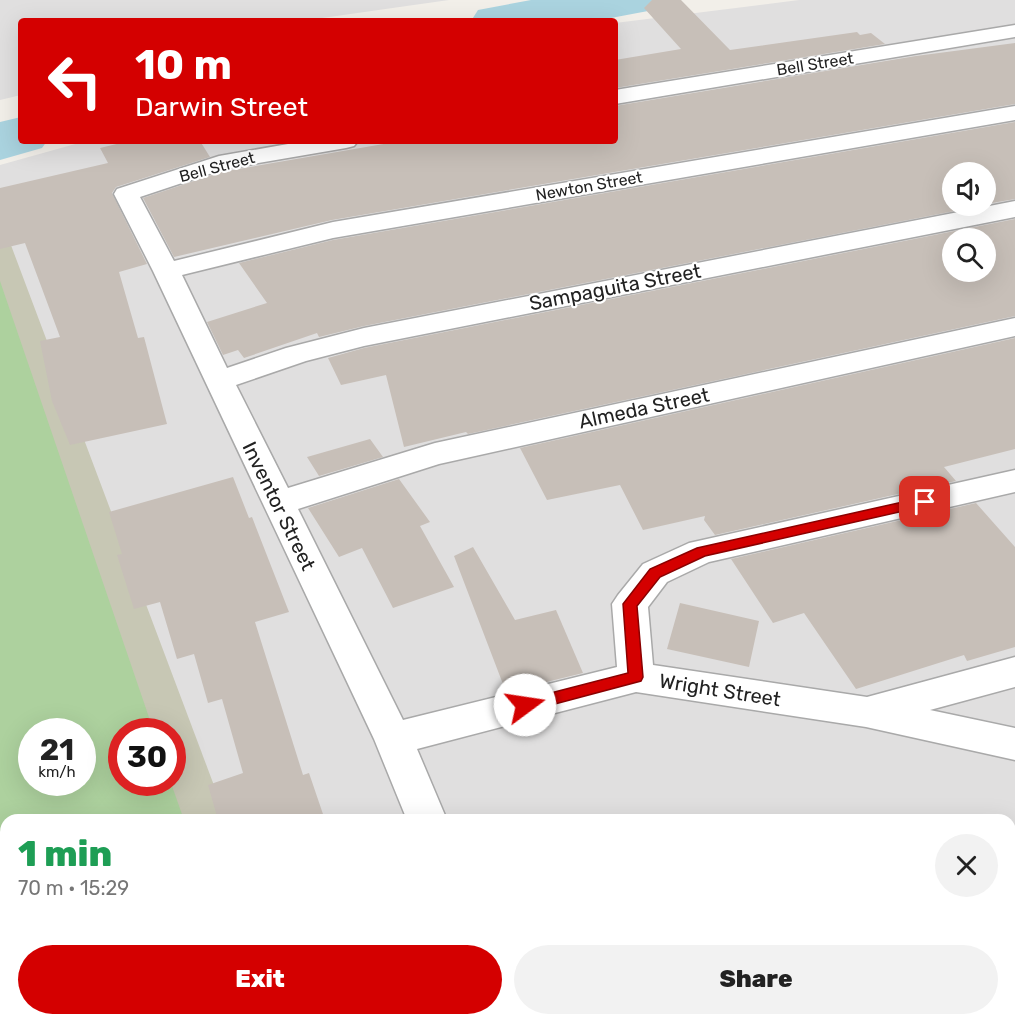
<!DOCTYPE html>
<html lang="en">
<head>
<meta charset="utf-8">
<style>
  body { margin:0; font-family:Rubik,sans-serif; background:#f2f2f2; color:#222; height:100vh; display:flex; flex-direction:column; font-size:22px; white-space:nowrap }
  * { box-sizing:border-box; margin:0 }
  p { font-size:20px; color:#767676 }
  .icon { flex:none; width:33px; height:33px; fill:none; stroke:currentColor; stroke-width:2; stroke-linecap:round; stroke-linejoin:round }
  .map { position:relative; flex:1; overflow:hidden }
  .drawer { position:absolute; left:0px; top:814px; width:1016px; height:212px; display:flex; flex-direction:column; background:#fff; border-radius:18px 18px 0 0; box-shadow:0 6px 24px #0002 }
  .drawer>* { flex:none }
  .hud { position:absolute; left:18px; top:18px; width:600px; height:126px; border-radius:6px; box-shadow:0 6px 24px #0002; background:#d40000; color:#fff; overflow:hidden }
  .tools { position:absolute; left:942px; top:162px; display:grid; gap:12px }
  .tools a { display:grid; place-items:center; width:54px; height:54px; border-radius:50%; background:#fff; box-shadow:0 6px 24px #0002; font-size:30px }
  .speed { position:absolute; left:18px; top:718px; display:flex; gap:12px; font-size:30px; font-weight:700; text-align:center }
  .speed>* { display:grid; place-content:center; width:78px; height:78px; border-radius:50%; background:#fff; box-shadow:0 6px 24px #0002; line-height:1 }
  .speed small { font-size:15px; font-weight:400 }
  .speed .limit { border:9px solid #d22; background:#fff; color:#111 }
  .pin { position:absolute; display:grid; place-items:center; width:51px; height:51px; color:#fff; margin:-26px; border-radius:12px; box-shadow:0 3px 9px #0006 }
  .me { position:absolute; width:66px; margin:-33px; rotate:76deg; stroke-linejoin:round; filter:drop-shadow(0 0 4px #0008) }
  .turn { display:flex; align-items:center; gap:21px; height:126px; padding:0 18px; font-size:27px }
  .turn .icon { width:78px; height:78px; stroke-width:2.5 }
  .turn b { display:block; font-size:42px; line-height:51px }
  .round { display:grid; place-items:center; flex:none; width:63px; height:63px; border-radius:32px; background:#f2f2f2 }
  .headline { display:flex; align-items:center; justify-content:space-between; height:102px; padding:0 18px }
  h1 { font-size:36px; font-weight:800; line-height:45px; color:#1e9e55 }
  .primary-button { display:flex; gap:12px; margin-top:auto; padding:12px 18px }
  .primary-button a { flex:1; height:69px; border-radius:36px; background:#d40000; color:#fff; font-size:24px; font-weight:800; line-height:69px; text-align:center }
  .primary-button a+a { background:#f2f2f2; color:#222 }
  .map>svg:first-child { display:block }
  .residential { fill:#e0dfdf; fill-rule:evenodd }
  .construction { fill:#c7c7b4; fill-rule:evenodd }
  .forest { fill:#add19e; fill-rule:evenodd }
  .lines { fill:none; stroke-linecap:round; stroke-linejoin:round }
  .river { fill:#aad3df; fill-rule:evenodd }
  .building { fill:#c7bfb8; fill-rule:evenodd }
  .street-casing { stroke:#a9a9a9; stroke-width:3 }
  .street { fill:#fff; fill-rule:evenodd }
  .route { fill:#d40000; stroke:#8a0000; stroke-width:1.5 }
  .labels { text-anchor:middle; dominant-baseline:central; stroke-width:4.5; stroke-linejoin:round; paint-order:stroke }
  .far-street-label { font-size:16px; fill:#222; stroke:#fff }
  .street-label { font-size:20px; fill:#222; stroke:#fff }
</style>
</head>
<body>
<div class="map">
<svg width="1015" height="1025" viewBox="0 0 1015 1025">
  <rect width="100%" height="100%" fill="#f2efe9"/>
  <path class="residential" d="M0 0H449L301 21H21V95L0 100Z
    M799 0H1015V1025H254L252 1020H1010V820H184L172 783V732L0 281V165L86 141H615V23ZM952 172H986V206H952ZM952 238H986V272H952Z"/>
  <path class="construction" d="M0 216 227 820H6V1020H302L304 1025H0ZM32 732H82V783H32ZM122 732H172V783H122Z"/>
  <path class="forest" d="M0 281 154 732H122V783H171L184 820H6V1020H252L254 1025H0ZM32 732H82V783H32Z"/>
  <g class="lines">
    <path class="river" d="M531 0H656L648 11 595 21H471L478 10Z
      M21 117V141H47L42 148 0 160V122Z"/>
  </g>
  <path class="building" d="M652 0H681L730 50 857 32 860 35 871 33 885 44 615 88V60L681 49 644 8Z
    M1015 43V104L332 220 174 257 143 198 221 172 401 141H615V106L916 56Z
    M1015 122V199L986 204V172H952V206H980L364 326 319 337 317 333 244 358 238 350 223 355 207 322 267 303 239 263 333 240Z
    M129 141H200L210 157 116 187 112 193 147 264 119 272 138 338 144 337 167 424 70 445 52 401 40 341 60 337 25 243 0 249V188L108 163 100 148Z
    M1015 219V316L468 434 466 432 404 447 386 375 341 385 328 358 364 348ZM952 238H986V272H952Z
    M1015 338V449L944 467 956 481 715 535 704 520 705 516 643 530 620 485 547 500 520 448Z
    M370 439 383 457 319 476 307 457Z
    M233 477 249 518 252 517 289 612 255 622 303 775 309 773 325 820H218L208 785 243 773 222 699 208 703 194 654 177 659 160 602 134 609 117 555 122 554 109 512Z
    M399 479 430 522 420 526 454 587 393 608 362 548 339 557 308 508Z
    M976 503 1015 547V647L967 661 964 655 856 689 804 613 773 623 731 559Z
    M473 547 515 620 556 610 583 673 506 692 454 556Z
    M680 603 759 621 749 667 667 649Z"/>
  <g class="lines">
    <defs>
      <path id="street" d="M1015 25V37L615 104V90Z
        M1015 106V120L333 238 182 275 227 368 286 348 364 328 1015 201V217L364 346 306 361 236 385 288 488 435 443 1015 318V336L439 464 298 509 403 720 617 667 612 604 618 595 643 564 689 543 1015 470V492L709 562 667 582 648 607 653 665 867 697 1015 657V687L930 710 1015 728V760L866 727 636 692 417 749 447 820H407L374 739 153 271 114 194 117 189 219 156 305 141H358L354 146 346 148 224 169 140 197 174 261 333 222Z
        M487 1020H533L535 1025H489Z"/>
    </defs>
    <use href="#street" class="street-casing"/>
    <use href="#street" class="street"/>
  </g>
  <path class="route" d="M925 497 930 498 932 502 930 505 705 556 660 577 637 606 643 677 641 681 525 712 520 710 517 705 520 701 628 673 623 604 650 569 697 548Z"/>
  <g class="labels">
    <g class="far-street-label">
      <text transform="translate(815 64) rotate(-9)">Bell Street</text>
      <text transform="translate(217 167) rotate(-15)">Bell Street</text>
      <text transform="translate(589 186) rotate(-10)">Newton Street</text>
    </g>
    <g class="street-label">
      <text transform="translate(615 287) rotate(-11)">Sampaguita Street</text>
      <text transform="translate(644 408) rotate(-12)">Almeda Street</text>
      <text transform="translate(279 506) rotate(64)">Inventor Street</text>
      <text transform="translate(720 690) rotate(9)">Wright Street</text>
    </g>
  </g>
</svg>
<div class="tools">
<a><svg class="icon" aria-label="sound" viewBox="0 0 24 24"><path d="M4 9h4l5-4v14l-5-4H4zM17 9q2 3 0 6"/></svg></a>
<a><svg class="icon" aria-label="search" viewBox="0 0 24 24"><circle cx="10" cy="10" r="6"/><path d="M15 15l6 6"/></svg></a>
</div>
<div class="speed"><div>21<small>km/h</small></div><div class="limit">30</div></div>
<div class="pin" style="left:925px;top:502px;background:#d93025"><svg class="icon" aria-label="arrive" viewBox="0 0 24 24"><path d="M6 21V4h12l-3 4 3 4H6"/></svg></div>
<svg class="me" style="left:525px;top:705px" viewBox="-20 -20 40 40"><circle r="19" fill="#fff"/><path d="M0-13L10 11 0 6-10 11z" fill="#d40000"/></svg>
<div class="hud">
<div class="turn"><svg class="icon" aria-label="left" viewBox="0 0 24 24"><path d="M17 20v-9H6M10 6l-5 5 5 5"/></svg><div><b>10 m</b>Darwin Street</div></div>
</div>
<section class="drawer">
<div class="headline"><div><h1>1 min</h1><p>70 m · 15:29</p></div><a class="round"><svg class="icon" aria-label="close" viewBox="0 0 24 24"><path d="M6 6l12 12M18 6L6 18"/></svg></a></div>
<div class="primary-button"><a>Exit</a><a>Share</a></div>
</section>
</div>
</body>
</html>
